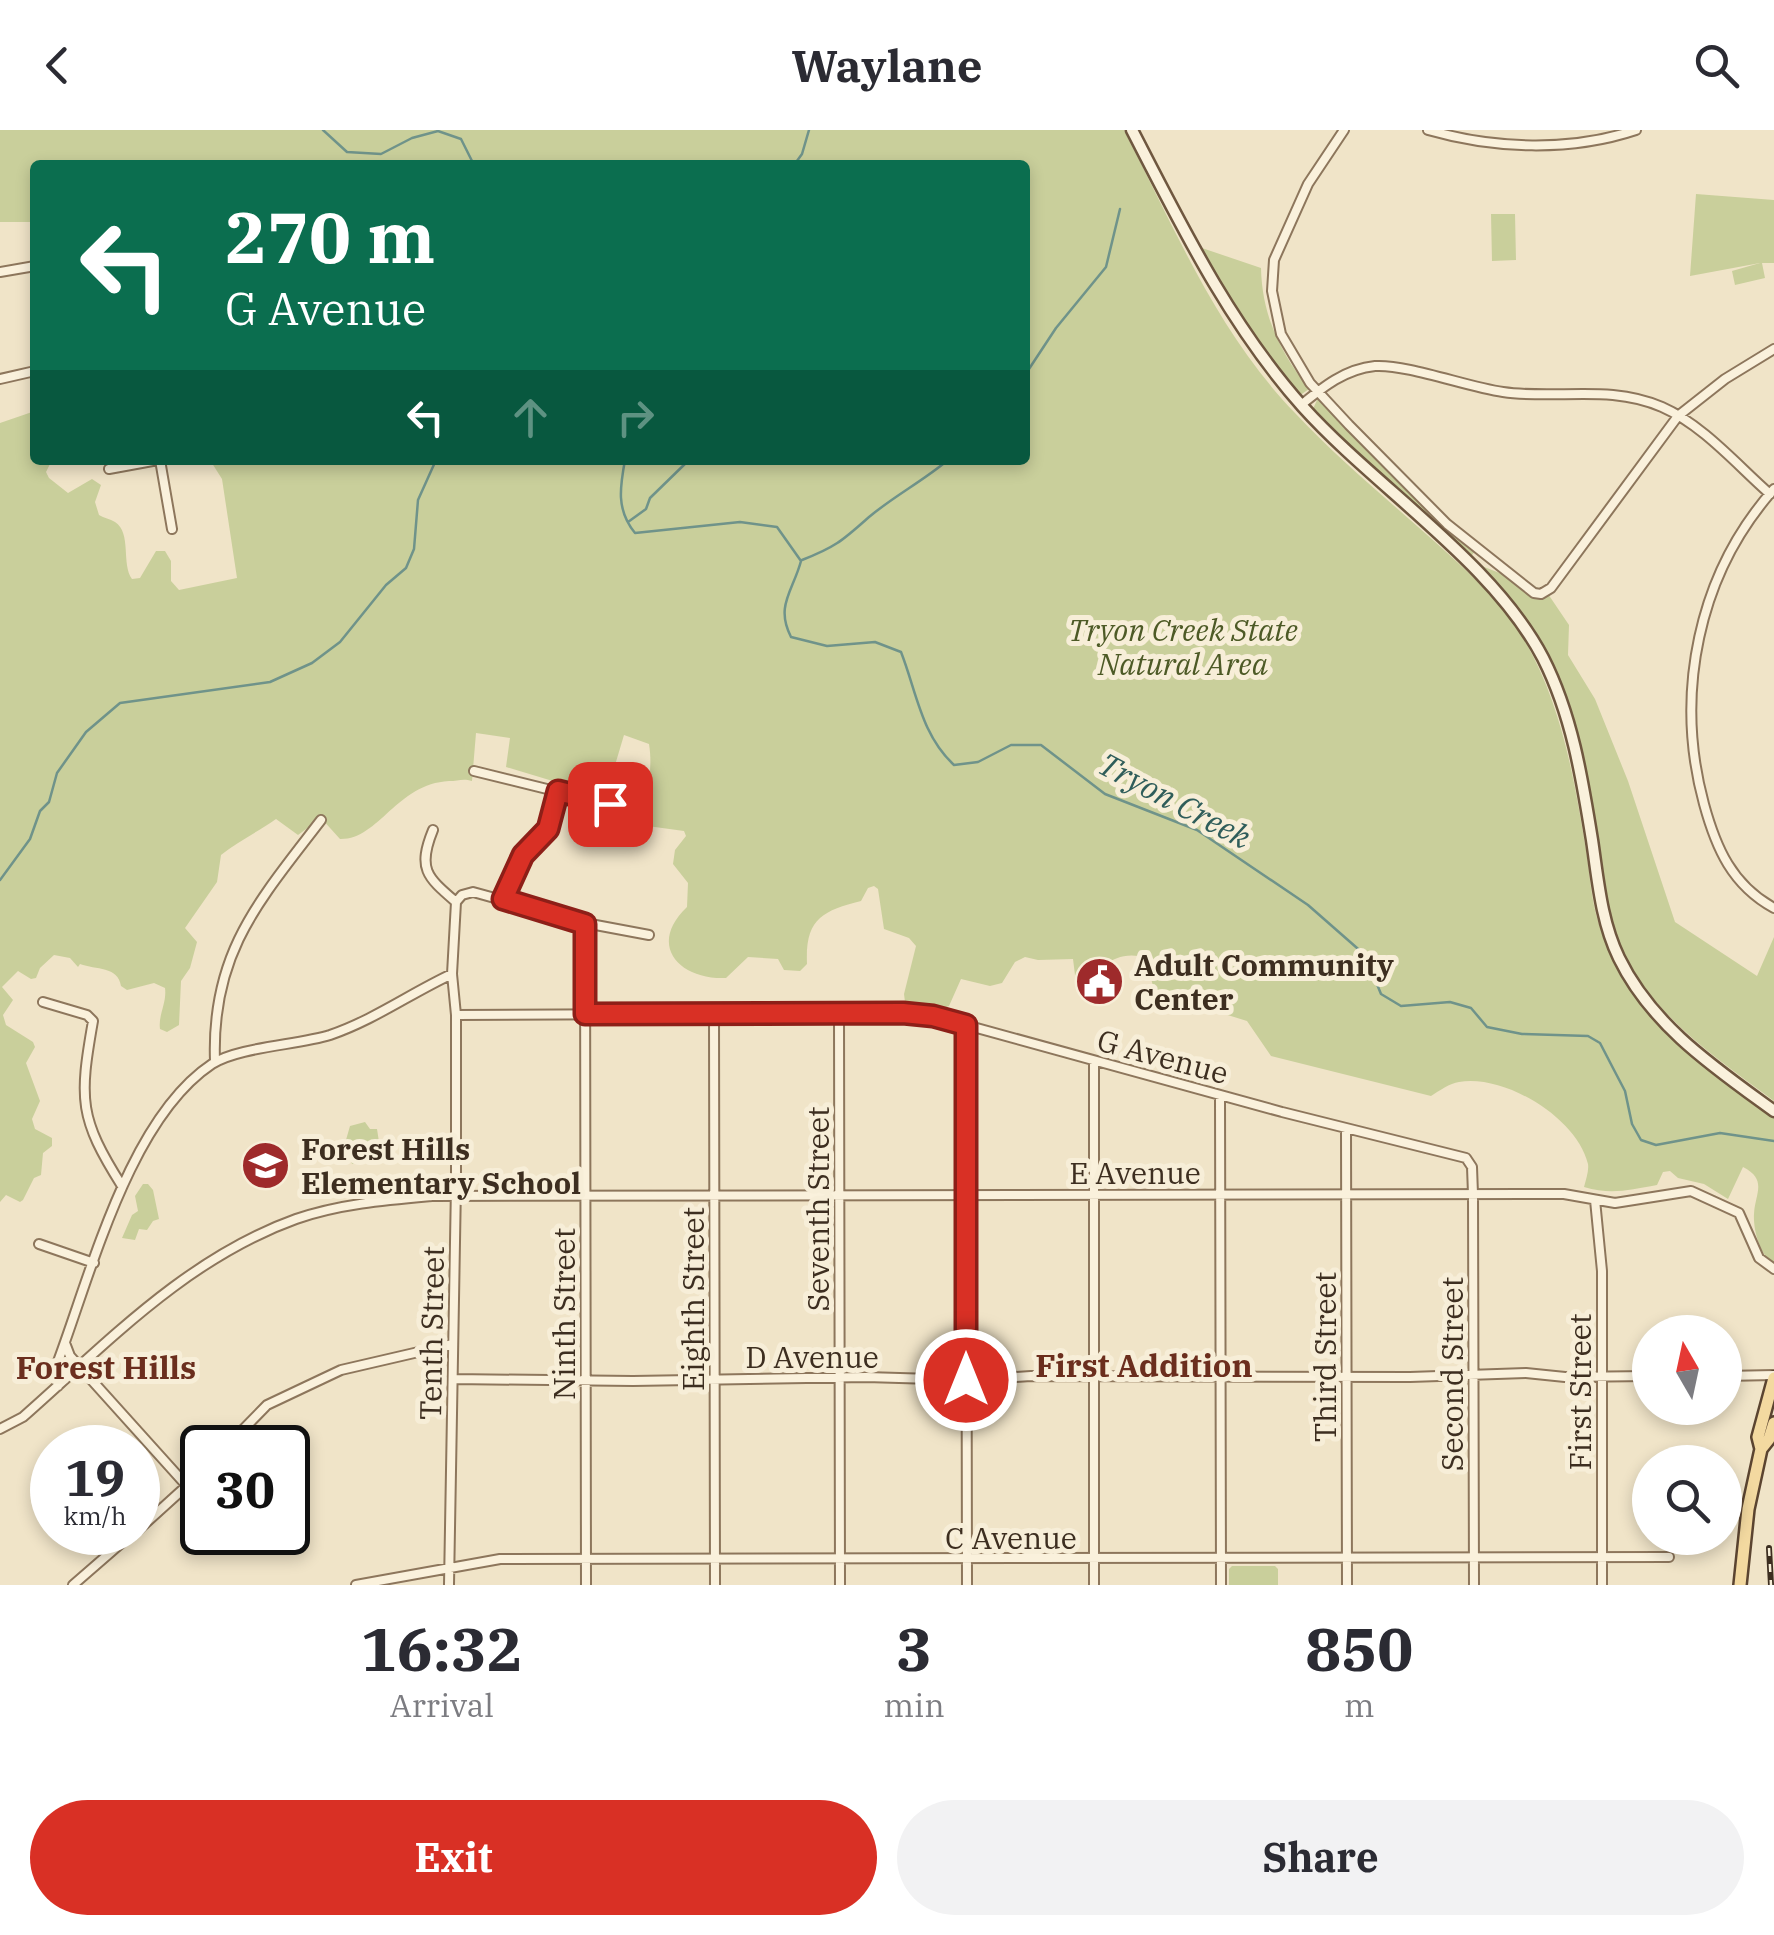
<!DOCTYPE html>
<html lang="en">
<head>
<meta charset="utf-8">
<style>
  body { margin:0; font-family:"IBM Plex Serif",serif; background:#f2f2f3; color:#2b2b33; height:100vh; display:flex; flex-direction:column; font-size:38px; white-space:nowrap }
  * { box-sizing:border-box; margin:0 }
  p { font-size:32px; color:#7c7c81 }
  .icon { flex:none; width:55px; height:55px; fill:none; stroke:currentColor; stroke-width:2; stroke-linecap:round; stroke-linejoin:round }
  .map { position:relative; height:1455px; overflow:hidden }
  .panel { display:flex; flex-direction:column; background:#fff; flex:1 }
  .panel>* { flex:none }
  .top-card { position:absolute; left:30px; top:30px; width:1000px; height:305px; border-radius:10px; box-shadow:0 5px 15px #0003; background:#0b6e4f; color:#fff; overflow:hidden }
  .needle { width:65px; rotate:351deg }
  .tools { position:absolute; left:1632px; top:1185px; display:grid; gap:20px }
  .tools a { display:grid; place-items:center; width:110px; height:110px; border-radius:50%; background:#fff; box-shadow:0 5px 15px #0003; font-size:50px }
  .speed { position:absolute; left:30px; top:1295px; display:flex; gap:20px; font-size:50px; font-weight:700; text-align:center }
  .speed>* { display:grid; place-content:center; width:130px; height:130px; border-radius:50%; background:#fff; box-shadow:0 5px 15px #0003; line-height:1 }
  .speed small { font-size:25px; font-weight:400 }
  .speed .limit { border:5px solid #111; border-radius:15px; background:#fff; color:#111 }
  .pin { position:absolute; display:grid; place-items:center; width:85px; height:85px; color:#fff; margin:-42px; border-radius:20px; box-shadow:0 5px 15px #0006 }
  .me { position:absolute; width:110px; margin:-55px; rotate:0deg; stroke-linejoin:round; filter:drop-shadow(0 0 8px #0008) }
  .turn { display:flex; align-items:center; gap:35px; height:210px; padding:0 30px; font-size:45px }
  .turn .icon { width:130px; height:130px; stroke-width:2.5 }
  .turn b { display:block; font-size:70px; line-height:85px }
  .lanes { display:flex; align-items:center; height:95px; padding:0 30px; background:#0003; justify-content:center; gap:50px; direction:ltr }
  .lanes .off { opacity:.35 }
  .eta { display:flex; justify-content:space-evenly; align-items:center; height:170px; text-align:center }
  .eta b { font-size:60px; font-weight:700; line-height:70px }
  .primary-button { display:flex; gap:20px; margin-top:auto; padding:20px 30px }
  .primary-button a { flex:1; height:115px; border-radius:60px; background:#d93025; color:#fff; font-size:40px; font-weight:700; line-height:115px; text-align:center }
  .primary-button a+a { background:#f2f2f3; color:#2b2b33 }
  header { display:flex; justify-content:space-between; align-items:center; height:130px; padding:0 30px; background:#fff; font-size:45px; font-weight:700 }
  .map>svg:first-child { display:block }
  .green { fill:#c9cf9b }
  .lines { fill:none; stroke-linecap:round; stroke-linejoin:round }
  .stream { stroke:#6f938a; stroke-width:2.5 }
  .minor-casing { stroke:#8d765c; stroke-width:12 }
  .secondary-casing { stroke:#6f573f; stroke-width:15 }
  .primary-casing { stroke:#5b4430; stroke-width:16 }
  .minor { stroke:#faf1dc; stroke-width:8 }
  .secondary { stroke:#faf1dc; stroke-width:10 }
  .primary { stroke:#f3d9a0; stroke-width:11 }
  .rail-casing { stroke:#3d2e20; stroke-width:6 }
  .rail { stroke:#f7eed8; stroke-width:2.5; stroke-dasharray:8; stroke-linecap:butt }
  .route-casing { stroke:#8d1f18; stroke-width:25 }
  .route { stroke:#d93025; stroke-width:18 }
  .labels { text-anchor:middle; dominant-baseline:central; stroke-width:10; stroke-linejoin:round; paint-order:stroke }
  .park-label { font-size:30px; font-style:italic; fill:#4d5a26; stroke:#f7eed8 }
  .poi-label { font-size:30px; font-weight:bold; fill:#3d2e20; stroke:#f7eed8; text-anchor:start }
  .street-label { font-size:30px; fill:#3d2e20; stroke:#f7eed8 }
  .water-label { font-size:32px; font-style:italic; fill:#2f5d5a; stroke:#f7eed8 }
  .neighbourhood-label { font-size:32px; font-weight:bold; fill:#6b2e1e; stroke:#f7eed8 }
</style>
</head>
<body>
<header><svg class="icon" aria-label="back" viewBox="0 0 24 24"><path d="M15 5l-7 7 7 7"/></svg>Waylane<svg class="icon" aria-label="search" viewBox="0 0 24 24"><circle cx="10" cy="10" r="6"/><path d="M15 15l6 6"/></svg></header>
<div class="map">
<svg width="1774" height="1455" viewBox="0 0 1774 1455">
  <rect width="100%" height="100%" fill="#f0e4c8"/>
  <path class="green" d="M0 0H1124C1175 99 1217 202 1295 283 1338 329 1387 369 1434 411 1468 442 1502 471 1525 511 1562 576 1574 648 1586 720 1590 744 1591 771 1599 794 1626 882 1705 933 1774 986V1134C1760 1126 1753 1100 1754 1084 1755 1063 1768 1050 1743 1037L1728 1069 1704 1054 1678 1048 1670 1041 1663 1042 1657 1055C1629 1060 1611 1065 1584 1057 1586 1049 1589 1041 1588 1034 1577 988 1505 944 1459 952 1450 953 1439 961 1431 966L1271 926 1247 891 1163 865 1154 859 1147 835 1139 826C1111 822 1102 841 1080 851L1075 845 1073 829 1038 830 1025 827 1015 832 1002 853 990 856 961 849 949 876C936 881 918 878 905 872L904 864 916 816 909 808 884 799 878 759 874 756 868 758 861 771C822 781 805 789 807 834L800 841 784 840 778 829 748 827 726 848C679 850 647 815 687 777L688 753 673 734 675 720 686 706 684 701 633 694 639 671 645 672C650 654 652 632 649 614L624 605 607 662 600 660 599 665 506 637 510 608 476 603 472 651C463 648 458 651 449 651 396 654 379 710 340 709L321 688 298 705 276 689C258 702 238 711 221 725L217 752 185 798 197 812 190 838 181 851 179 895 167 902 160 899C158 885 167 873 165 858L154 853 127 860 121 856C118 836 96 840 80 834L78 837 70 828 54 825 40 838 36 848 31 849 18 841 2 857 13 870 3 885 6 895 33 912 35 917 26 933 40 971 32 989 35 999 52 1008V1016L43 1023 41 1045 34 1048 23 1070 20 1072 6 1065 0 1072V293L35 281V330H52L46 342 49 348 68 363 92 349 101 355 95 372 99 385C104 388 110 389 115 392 132 403 121 434 132 449L140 448 156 421H165L171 431V451L179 460 237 448 222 349 210 330H1025V35H35V92H0Z
    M1696 64 1774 70V133H1762L1765 148 1735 155 1732 141 1760 133 1690 146Z
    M1491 84H1515L1516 130 1492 131Z
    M1199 117 1261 138C1262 185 1280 222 1309 259L1299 266C1259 220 1228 171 1199 117Z
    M1318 268 1448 398 1475 421 1470 428 1312 281Z
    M1479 435 1546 461 1569 495 1568 525 1595 569 1628 651 1675 792 1757 846 1774 807V971C1720 931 1665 894 1630 836 1606 796 1603 747 1595 703 1577 588 1560 524 1479 435Z
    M365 992 370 999H377L381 1025 352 1034 346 1010 350 996Z
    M143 1054H148L153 1060 159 1089 153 1091 147 1100 139 1099 135 1110 122 1108 132 1085 138 1081 135 1066Z
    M1232 1436H1275L1278 1439V1455H1229V1439Z"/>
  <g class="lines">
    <path class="stream" d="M323 0 347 22 381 24 412 8 438 1 461 9 474 35
      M794 35 802 24 809 0
      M1025 245 1056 198 1106 137 1120 79
      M625 330C620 357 616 380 635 403L740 392 777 397 801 431C793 461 775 476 791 507L827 516 875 512 901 522C917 563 921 604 954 635L978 632 1011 615H1041L1105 664 1197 700 1308 775 1365 825 1381 864 1401 876 1450 872 1471 878 1487 897 1522 904 1588 906 1600 913 1614 940 1625 961 1632 994 1641 1010 1656 1015 1720 1003 1774 1011
      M628 392 646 379 650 368 689 330
      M802 430C836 417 843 410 869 387 894 366 923 351 948 330
      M0 750 30 709 40 681 49 672 57 643 86 602 120 573 270 552 312 533 340 512 386 455 406 438 414 419 418 370 436 330"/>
    <defs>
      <path id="minor" d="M1344 0 1308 54 1274 130 1272 161 1281 204 1310 253 1349 295 1447 394 1534 463 1541 464 1551 458 1678 286 1725 249 1774 219
        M1428 0C1494 19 1570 22 1636 0
        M0 142 35 136
        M0 249 35 241
        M1301 275C1323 257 1345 239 1375 236 1407 234 1467 257 1503 262 1557 270 1609 254 1662 277 1703 295 1737 335 1770 364
        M160 330 172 399
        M109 339 158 330
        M1774 359C1698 444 1674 564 1704 674 1716 718 1732 755 1774 778
        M474 641 636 681
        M433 700C417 739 427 747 456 772
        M503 769 523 725 548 699 558 661
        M456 772 462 765 473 762 585 793 649 805
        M585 793 586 1455
        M43 872 87 885 93 891C79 970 79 988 122 1056
        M714 883 715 1455
        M839 883 840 1455
        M456 885 903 883 933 886 1282 982 1466 1028 1472 1037 1473 1064 1474 1455
        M966 895 967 1455
        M215 931C211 823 259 771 321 690
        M1094 931V1455
        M1220 966 1221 1455
        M1346 999 1347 1455
        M1595 1070 1602 1141V1455
        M39 1114 94 1133
        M65 1213 70 1226 187 1356
        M1725 1246 1774 1245
        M453 1249 633 1251 866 1247 966 1250 1031 1246 1410 1247 1526 1243 1565 1247 1650 1246
        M58 1256 57 1234C91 1144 129 989 212 934 238 917 298 915 330 905 374 890 411 863 452 844
        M0 1299 23 1287C107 1213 187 1128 296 1089 339 1074 387 1070 432 1066L1564 1064 1615 1073 1691 1061 1739 1083 1759 1128 1774 1139
        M225 1318 267 1275 341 1240 453 1214
        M138 1400 202 1342
        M73 1455 134 1402
        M356 1455 500 1429 1669 1427
        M449 1455 456 1055V885L452 844 456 772"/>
      <path id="secondary" d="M1132 0C1182 97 1230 195 1303 277 1376 358 1493 432 1543 528 1572 585 1582 648 1592 710 1598 750 1601 791 1619 828 1652 896 1715 938 1774 981"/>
      <path id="primary" d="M1761 1319 1769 1309 1774 1293
        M1740 1455 1748 1379 1761 1319 1758 1307 1774 1248"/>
    </defs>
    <use href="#minor" class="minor-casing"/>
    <use href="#secondary" class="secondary-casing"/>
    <use href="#primary" class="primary-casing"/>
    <use href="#minor" class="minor"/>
    <use href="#secondary" class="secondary"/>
    <use href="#primary" class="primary"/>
    <defs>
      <path id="rail" d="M1769 1418 1771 1455"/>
    </defs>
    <use href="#rail" class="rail-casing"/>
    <use href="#rail" class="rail"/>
  </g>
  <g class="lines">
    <defs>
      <path id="route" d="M610 674 558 661 548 699 523 725 503 769 585 794V884L903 883 933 886 966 895V1250"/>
    </defs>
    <use href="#route" class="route-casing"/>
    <use href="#route" class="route"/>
  </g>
  <defs>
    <symbol id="civic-disc" viewBox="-11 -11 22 22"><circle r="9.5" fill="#9e2a2b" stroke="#f7eed8"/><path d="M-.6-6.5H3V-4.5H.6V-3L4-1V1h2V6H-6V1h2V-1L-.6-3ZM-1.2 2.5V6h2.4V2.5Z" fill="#fff"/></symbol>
    <symbol id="school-disc" viewBox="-11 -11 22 22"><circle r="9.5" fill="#9e2a2b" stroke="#f7eed8"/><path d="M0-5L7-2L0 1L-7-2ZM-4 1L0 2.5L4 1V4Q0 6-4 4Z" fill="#fff"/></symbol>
  </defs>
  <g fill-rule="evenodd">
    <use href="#civic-disc" x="1072" y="824" width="55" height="55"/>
    <use href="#school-disc" x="238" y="1008" width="55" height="55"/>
  </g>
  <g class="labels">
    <g class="park-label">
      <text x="1183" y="499">Tryon Creek State<tspan x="1183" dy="34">Natural Area</tspan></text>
    </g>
    <g class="poi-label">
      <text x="1134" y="834">Adult Community<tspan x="1134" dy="34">Center</tspan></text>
      <text x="301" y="1018">Forest Hills<tspan x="301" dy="34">Elementary School</tspan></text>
    </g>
    <g class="street-label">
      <text transform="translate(1163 926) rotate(15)">G Avenue</text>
      <text x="1135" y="1042">E Avenue</text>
      <text transform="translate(817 1079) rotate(-90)">Seventh Street</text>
      <text transform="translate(692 1169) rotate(-90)">Eighth Street</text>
      <text transform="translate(563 1184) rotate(-90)">Ninth Street</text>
      <text transform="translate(431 1203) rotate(-89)">Tenth Street</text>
      <text x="812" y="1226">D Avenue</text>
      <text transform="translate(1324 1227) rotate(-90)">Third Street</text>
      <text transform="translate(1451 1244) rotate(-90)">Second Street</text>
      <text transform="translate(1579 1262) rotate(-90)">First Street</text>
      <text x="1011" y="1407">C Avenue</text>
    </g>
    <g class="water-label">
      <text transform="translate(1175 670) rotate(28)">Tryon Creek</text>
    </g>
    <g class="neighbourhood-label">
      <text x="1144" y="1235">First Addition</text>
      <text x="106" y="1237">Forest Hills</text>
    </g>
  </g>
</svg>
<div class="tools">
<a><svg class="needle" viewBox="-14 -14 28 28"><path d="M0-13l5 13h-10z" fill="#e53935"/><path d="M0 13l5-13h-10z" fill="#7c7c81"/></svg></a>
<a><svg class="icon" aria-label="search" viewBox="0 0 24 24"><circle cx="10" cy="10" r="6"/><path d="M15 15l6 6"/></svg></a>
</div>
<div class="speed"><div>19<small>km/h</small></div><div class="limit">30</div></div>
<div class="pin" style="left:610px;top:674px;background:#d93025"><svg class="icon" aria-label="arrive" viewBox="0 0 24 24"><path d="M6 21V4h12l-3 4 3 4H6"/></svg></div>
<svg class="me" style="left:966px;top:1250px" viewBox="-20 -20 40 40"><circle r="17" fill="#d93025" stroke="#fff" stroke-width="3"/><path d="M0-11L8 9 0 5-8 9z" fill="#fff"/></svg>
<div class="top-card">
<div class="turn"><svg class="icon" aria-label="left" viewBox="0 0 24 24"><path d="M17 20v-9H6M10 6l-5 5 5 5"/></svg><div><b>270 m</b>G Avenue</div></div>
<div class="lanes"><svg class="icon" aria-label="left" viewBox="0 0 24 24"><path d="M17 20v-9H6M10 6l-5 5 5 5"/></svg><svg class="icon off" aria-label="ahead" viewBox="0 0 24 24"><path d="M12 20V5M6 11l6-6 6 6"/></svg><svg class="icon off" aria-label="right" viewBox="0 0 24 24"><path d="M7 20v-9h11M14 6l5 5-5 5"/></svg></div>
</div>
</div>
<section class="panel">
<div class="eta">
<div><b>16:32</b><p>Arrival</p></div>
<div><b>3</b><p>min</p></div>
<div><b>850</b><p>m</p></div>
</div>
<div class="primary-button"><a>Exit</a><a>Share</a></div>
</section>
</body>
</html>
